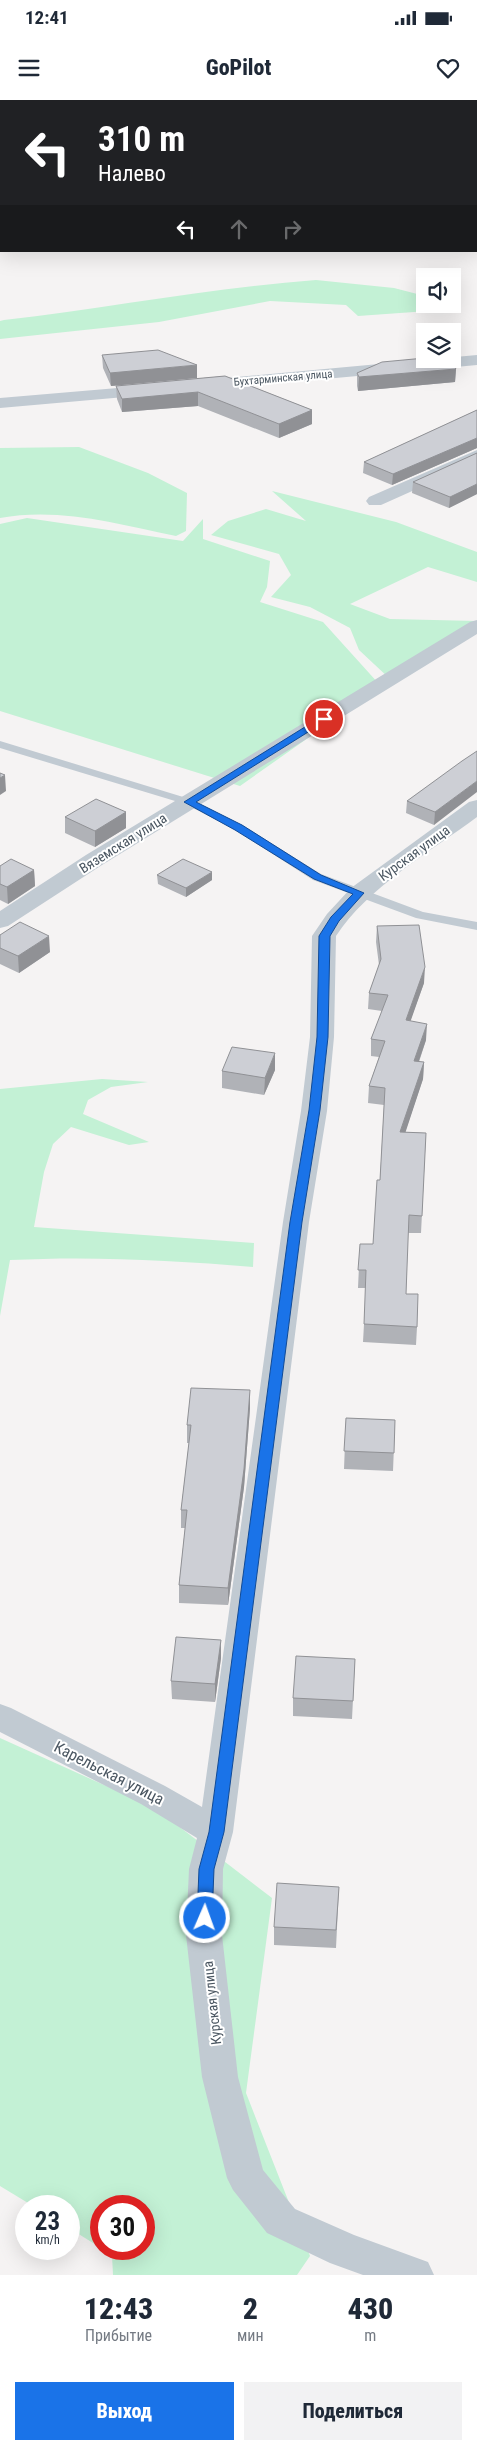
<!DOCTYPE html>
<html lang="ru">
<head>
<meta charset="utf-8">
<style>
  body { margin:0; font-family:"Roboto Condensed",sans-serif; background:#f2f2f3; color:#1f2937; height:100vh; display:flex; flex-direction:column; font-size:19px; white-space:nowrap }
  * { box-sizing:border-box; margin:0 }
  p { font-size:16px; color:#747a83 }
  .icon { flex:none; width:28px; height:28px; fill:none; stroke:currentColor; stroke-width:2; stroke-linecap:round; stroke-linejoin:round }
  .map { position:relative; height:2175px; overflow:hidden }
  .drawer { display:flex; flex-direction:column; background:#fff; flex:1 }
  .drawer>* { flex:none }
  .top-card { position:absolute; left:0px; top:0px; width:478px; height:152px; box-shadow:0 5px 20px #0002; background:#202124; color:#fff; overflow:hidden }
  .controls { position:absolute; left:416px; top:168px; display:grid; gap:10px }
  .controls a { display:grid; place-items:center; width:45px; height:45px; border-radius:0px; background:#fff; box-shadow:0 5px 20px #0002; font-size:25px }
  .speed { position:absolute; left:15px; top:2095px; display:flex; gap:10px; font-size:25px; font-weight:700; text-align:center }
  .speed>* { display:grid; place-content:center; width:65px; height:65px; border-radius:50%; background:#fff; box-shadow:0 5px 20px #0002; line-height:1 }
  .speed small { font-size:12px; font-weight:400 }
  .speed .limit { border:8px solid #d22; background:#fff; color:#111 }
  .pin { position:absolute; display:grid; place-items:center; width:42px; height:42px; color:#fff; margin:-21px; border:2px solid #fff; border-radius:50%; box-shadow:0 1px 5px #0007 }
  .me { position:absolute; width:55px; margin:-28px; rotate:2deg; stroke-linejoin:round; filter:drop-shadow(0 0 4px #0008) }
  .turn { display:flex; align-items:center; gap:18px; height:105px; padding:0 15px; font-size:22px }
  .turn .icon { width:65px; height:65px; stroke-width:2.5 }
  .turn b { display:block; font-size:35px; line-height:42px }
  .lanes { display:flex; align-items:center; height:48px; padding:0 15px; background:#0003; justify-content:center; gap:25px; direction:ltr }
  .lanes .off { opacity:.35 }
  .eta { display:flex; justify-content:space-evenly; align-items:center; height:85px; text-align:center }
  .eta b { font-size:30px; font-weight:800; line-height:35px }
  .cta { display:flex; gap:10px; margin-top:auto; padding:10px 15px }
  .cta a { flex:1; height:58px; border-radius:0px; background:#1a73e8; color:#fff; font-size:20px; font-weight:800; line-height:58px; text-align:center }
  .cta a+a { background:#f2f2f3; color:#1f2937 }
  .status { display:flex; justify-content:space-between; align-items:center; height:35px; padding:0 25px; background:#fff; direction:ltr }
  .status svg { height:14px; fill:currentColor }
  header { display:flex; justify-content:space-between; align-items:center; height:65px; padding:0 15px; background:#fff; font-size:22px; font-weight:800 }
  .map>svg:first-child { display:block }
  .green { fill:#c3f1d5 }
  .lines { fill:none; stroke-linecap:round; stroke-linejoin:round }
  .service { fill:#c1cad2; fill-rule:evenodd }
  .minor { fill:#c1cad2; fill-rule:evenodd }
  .wall { fill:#b0b2b7 }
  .shaded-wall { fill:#909195 }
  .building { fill:#cdcfd5; stroke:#909195 }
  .route { fill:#1a73e8; stroke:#114b97 }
  .labels { text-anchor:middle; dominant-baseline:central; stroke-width:4; stroke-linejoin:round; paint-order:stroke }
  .far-street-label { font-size:11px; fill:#4a5661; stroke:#fff }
  .street-label { font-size:14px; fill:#4a5661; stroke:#fff }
  .near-street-label { font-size:16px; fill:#4a5661; stroke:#fff }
</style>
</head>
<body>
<div class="status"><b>12:41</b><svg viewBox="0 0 49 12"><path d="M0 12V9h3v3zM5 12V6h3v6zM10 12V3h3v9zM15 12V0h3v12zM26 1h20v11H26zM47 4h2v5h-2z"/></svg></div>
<header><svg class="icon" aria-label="menu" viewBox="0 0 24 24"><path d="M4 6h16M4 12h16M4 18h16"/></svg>GoPilot<svg class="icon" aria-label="heart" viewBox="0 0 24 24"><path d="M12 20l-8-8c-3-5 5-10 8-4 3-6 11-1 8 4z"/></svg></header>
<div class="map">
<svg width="477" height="2175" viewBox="0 0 477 2175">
  <rect width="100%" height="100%" fill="#f5f3f3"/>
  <path class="green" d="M316 180 394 188 425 196 428 211 358 216 346 205 270 201 159 222 0 239V221L4 220C108 208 211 188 316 180Z
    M79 347 148 373 187 393 186 431 176 436C118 424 59 407 0 418V348Z
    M272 391 396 422 477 452V482L428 467 350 504 390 519 477 521 390 579 359 550 350 528 310 507 271 497 291 475 279 454 211 435 228 421 266 409 306 421Z
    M27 418 183 441 203 419V439L270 461 267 487 260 502 323 522 379 584 366 597 240 686 0 611V424Z
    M102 979 148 982 111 987 88 1000 83 1014 149 1042 129 1045 71 1027 53 1044 44 1072 34 1127 254 1143 253 1167C172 1160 91 1156 10 1160L0 1216V989Z
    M0 1638 155 1708 272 1798 246 1993 310 2156 297 2175H113L112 2155 102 2149H144V2106H101V2148L69 2128V2106H33L0 2086Z"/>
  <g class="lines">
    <path class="service" d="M0 641 193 700 242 725 321 774 423 812 477 822V830L416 818 313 780 234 729 185 704 0 648Z"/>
    <path class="minor" d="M0 112H1V120H0Z
      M0 138 1 139V148H0Z
      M477 255V265L204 290 198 289 196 285 198 281 204 280Z
      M153 285 159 286 161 290 159 294 0 308V298Z
      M477 350V362L381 405H369L366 401 369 397Z
      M477 520V534L102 765 8 826 0 828V811L86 755 470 522Z
      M477 700V717C431 751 367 788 336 836L334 937 327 1011 309 1122 233 1732 223 1769 222 1835 238 1977 263 2070 295 2109 354 2135 428 2162 434 2175H363L330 2163 267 2133 233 2090 227 2078 202 1977 186 1835 189 1769 197 1738 141 1704 0 1632V1604L11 1608 165 1686 202 1707 283 1122 301 1011 310 937 312 836 327 814 351 788 469 702Z"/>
  </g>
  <path class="wall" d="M102 255 197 278 111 286 103 268Z
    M456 269 455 282 358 291 357 286V273Z
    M225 276 312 310V324L279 338 198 306 122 312 117 299 116 286Z
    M477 310V348L392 385 363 373 364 362Z
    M477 353V394L449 408 412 393 413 382Z
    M477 651 434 725 406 713 407 701Z
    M126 712V728L95 747 65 733V717Z
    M0 766 34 770 35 786 8 804 0 800Z
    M157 775 212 780 186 797 158 784Z
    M377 826 424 883 410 921 426 940 419 962H424L423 979 405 1032 426 1033 421 1133H408L406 1194 417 1227 416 1245 363 1242 366 1188H358L360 1144H373L380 1080 384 1005 368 1003 369 986 379 957 371 956V939L382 911 368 909 369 893 379 865 376 842Z
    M0 835 50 852 19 873 0 864Z
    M275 970 264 995 222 988V971Z
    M250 1308 244 1387 228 1505 179 1503V1485L185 1428H181V1410L189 1343H187V1325Z
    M346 1318 395 1320 393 1371 344 1369Z
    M221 1540V1558L215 1602 172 1599 171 1581Z
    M355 1559 352 1619 293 1616V1598Z
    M339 1787 336 1848 274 1845V1827Z"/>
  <path class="shaded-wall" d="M197 265V278L111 286 110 273Z
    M456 269 455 282 358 291 359 277Z
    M198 292V306L122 312V299Z
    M312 310V324L279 338V324Z
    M477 338V348L392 385 393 374Z
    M477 384V394L449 408 450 397Z
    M5 675 6 691 0 695V678Z
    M477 681V692L434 725 435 712Z
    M126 712V728L95 747V731Z
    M34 770 35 786 8 804 7 787Z
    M212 772V780L186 797V788Z
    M49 836 50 852 19 873 18 856Z
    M425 867 424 883 405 937 406 920Z
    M427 924 426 940 413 978 414 961Z
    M275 953V970L264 995 265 978Z
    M424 962 423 979 400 1049V1032Z
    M250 1290V1308L244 1387 228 1505V1488Z
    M221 1540V1558L215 1602V1584Z"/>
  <path class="building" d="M445 0H477V10H476V1H446Z
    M476 20H477V36H476Z
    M476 68H477V81L476 80Z
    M158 250 197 265 110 273 102 255Z
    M425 258V259H449L456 269 359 277 357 273 382 262Z
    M225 276 312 310 279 324 198 292 122 299 116 286Z
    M477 310V338L393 374 364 362Z
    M477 353V384L450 397 413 382Z
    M477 651V681L435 712 407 701 462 661Z
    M0 673 5 675 0 678Z
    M96 699 126 712 95 731 65 717Z
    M11 759 34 770 7 787 0 784V766Z
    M183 759 212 772 186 788 157 775Z
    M20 822 49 836 18 856 0 848V835Z
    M419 825 425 867 406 920 427 924 414 961 424 962 400 1032 426 1033 422 1116 409 1115 406 1194H418L417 1227 364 1224 366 1170H358L360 1144H373L377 1080H380L385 988 369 986 385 941 371 939 388 895 369 893 381 859 377 826Z
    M232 947 275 953 265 978 222 971Z
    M191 1288 250 1290 244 1369 228 1488 179 1485 187 1410H181L191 1325H187Z
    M346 1318 395 1320 394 1353 344 1351Z
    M176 1537 221 1540 215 1584 171 1581Z
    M296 1556 355 1559 353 1601 293 1598Z
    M277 1783 339 1787 336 1830 274 1827Z"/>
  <path class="route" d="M321 617 329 619 196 702 242 725 321 775 364 793 339 821 330 836 328 937 320 1010 302 1122 224 1732 214 1769 212 1818 210 1823 205 1825 200 1823 197 1818 199 1769 209 1732 290 1122 309 1010 317 937 319 836 331 817 353 794 314 779 235 730 184 702Z"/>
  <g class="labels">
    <g class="far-street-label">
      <text transform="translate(283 278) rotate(-5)">Бухтарминская улица</text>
    </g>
    <g class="street-label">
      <text transform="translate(123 743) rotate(-32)">Вяземская улица</text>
      <text transform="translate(414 753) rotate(-36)">Курская улица</text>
      <text transform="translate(212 1903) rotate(-96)">Курская улица</text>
    </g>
    <g class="near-street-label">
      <text transform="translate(109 1673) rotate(27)">Карельская улица</text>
    </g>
  </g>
</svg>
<div class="controls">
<a><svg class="icon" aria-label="sound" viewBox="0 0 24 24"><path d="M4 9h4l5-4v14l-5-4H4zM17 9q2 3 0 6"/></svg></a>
<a><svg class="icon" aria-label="layers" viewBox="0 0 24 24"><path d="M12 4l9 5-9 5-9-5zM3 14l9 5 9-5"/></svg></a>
</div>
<div class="speed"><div>23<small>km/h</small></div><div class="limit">30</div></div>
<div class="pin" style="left:324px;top:619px;background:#d93025"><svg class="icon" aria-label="arrive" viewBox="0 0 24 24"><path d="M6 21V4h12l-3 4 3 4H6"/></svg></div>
<svg class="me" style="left:205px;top:1818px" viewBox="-20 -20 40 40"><circle r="17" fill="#1a73e8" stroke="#fff" stroke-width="3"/><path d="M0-11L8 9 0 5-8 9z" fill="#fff"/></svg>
<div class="top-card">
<div class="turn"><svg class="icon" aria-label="left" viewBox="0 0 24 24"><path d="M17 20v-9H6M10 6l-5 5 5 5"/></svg><div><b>310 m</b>Налево</div></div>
<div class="lanes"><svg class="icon" aria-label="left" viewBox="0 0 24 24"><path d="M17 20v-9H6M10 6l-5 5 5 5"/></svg><svg class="icon off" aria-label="ahead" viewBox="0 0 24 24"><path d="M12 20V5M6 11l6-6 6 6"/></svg><svg class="icon off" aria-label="right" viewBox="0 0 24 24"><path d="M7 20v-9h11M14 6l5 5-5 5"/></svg></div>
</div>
</div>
<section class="drawer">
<div class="eta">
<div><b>12:43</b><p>Прибытие</p></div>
<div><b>2</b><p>мин</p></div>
<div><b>430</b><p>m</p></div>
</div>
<div class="cta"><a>Выход</a><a>Поделиться</a></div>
</section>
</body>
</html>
